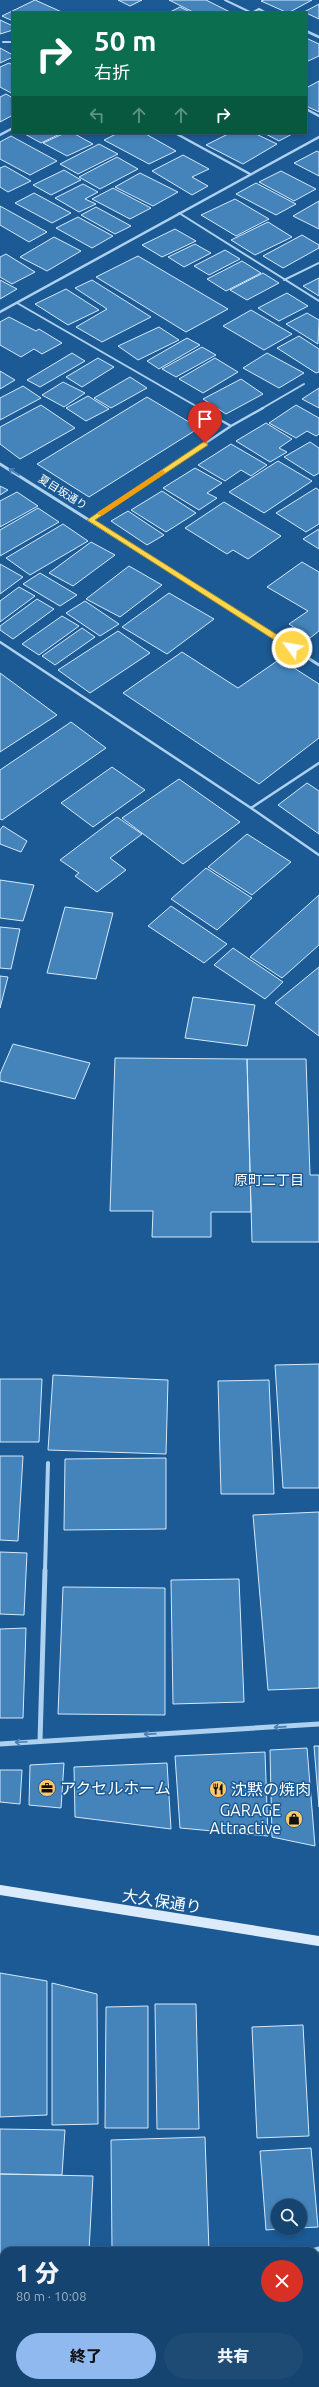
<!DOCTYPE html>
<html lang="ja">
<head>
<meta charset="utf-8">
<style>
  body { margin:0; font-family:Ubuntu,"Noto Sans JP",sans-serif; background:#1d4b74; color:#f1f3f6; height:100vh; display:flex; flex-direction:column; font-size:15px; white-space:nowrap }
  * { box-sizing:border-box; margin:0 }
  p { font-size:13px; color:#9db0c3 }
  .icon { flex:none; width:22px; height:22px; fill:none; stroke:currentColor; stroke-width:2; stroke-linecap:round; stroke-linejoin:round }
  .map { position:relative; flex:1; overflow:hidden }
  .details { position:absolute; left:0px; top:2247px; width:319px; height:140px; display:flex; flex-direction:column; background:#14446f; border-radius:12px 12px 0 0; box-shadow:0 2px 6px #0003,0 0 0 1px #335c82 }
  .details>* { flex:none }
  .top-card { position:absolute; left:12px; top:12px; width:295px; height:122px; border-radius:0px; box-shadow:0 2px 6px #0003,0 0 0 1px #335c82; background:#0b6e4f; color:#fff; overflow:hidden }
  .buttons { position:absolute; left:271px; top:2199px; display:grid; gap:8px }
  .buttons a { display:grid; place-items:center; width:36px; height:36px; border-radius:50%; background:#14446f; box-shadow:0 2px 6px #0003,0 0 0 1px #335c82; font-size:20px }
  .pin { position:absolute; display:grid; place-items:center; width:34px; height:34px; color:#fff; margin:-41px -17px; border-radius:50% 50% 50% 0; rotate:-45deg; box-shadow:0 0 4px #0007 }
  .pin .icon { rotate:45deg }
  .me { position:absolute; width:44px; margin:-22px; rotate:302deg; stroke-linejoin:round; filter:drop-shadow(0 0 3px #0008) }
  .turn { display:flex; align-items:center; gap:14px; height:84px; padding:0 16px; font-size:18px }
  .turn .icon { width:52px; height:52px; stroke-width:2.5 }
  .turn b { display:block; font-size:28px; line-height:34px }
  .lanes { display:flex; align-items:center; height:38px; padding:0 16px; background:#0003; justify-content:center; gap:20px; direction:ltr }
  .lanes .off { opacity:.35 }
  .round { display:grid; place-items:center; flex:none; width:42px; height:42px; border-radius:21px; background:#1d4b74 }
  .overview { display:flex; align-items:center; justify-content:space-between; height:68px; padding:0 16px }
  h1 { font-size:24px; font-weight:800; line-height:30px }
  .button { display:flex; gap:8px; margin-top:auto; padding:8px 16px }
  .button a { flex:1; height:46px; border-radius:24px; background:#90b9f0; color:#111; font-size:16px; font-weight:800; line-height:46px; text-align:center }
  .button a+a { background:#1d4b74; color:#f1f3f6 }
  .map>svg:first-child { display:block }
  .building { fill:#4484bb; stroke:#d4e9fb }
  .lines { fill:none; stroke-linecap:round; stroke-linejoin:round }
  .service-far1 { stroke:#add1ef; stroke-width:2 }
  .service { stroke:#add1ef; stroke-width:2.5 }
  .minor-far3 { stroke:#add1ef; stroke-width:2.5 }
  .minor-far2 { stroke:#add1ef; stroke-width:3 }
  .minor-far1 { stroke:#add1ef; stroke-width:4 }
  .minor { stroke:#add1ef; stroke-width:5 }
  .secondary { stroke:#dbebfb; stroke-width:10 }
  .oneway { stroke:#477eaf }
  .route { fill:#ffd54a; stroke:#a68a30 }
  .slow { fill:#f59e0b }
  .labels { text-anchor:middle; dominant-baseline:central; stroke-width:3; stroke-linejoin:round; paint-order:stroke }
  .far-street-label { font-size:11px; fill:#fff; stroke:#1b5a94 }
  .neighbourhood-label { font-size:14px; fill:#fff; stroke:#1b5a94 }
  .near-poi-label { font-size:16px; fill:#fff; stroke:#1b5a94; text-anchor:start }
  .near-street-label { font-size:16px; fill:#fff; stroke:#1b5a94 }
</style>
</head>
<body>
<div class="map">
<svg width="319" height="2387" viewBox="0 0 319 2387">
  <rect width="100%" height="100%" fill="#1b5a94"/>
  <path class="building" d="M35 0 64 13H13V21L2 16Z
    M118 0H142L130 6Z
    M169 0H206L230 12 195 13Z
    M264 0H312L288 13 261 1Z
    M319 4V19L304 12Z
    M180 7 192 13H168Z
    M0 20 13 26V30L0 34Z
    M306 38 319 44V56L306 62Z
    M0 48 13 55V57L0 63Z
    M9 63 13 65V94L0 87V67Z
    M319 81V112L306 106V88Z
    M6 94 13 98V115L0 122V97Z
    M23 133H62L41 143Z
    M65 133H73L93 144 67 156 43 143Z
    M118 133H144L176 151 149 164 104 140Z
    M230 133H254L277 144 243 164 206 145Z
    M264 133H294L279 141Z
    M11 136 57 161 30 175 0 159V142Z
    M99 144 118 154 78 174 60 164Z
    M317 151 319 152V176L294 163Z
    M183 155 209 169 192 177 208 186 192 195 152 171Z
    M117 157 138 169 100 189 79 177Z
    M5 166 31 181 8 192 0 187V168Z
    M64 170 81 180 51 195 33 185Z
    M281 171 316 189 294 201 259 182Z
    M140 173 178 192 153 206 115 187Z
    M256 183 296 204 276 215 236 194Z
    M83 184 98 192 85 199 96 204 79 212 55 198Z
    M113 188 151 208 130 219 92 199Z
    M34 193 71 213 52 223 15 203Z
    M235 199 269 219 236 236 201 215Z
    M319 201V229L293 216Z
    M0 206 47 232 29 242 0 225Z
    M96 207 131 226 115 234 81 215Z
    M78 217 113 236 92 248 56 228Z
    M268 222 292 237 255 255 231 240Z
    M175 229 196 241 162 257 142 245Z
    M302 235 319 245V248L283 268 263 256Z
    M54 237 81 251 47 271 20 257Z
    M195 244 211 253 184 267 168 257Z
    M225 250 240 259 209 275 194 266Z
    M6 254 35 272 12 284 0 277V257Z
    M138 256 228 309 186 332 96 277Z
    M242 261 261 273 226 291 207 279Z
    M263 273 279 283 247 300 230 290Z
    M319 278V296L303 286Z
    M0 280 17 289 0 299Z
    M92 280 151 317 102 342 76 327 107 309 75 288Z
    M66 289 99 310 68 325 35 304Z
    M287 293 308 306 279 321 258 308Z
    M251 310 292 334 264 350 223 326Z
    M307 313 319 320 318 344 286 324Z
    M9 317 36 331 39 329 62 343 42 354 34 349 21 357 0 345V322Z
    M159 327 179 340 138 360 118 346Z
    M299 336 319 349V372L316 373 277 348Z
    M187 338 200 345 159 369 147 361Z
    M202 347 216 355 176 377 162 369Z
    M72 353 85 361 40 387 27 380Z
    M267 353 304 373 279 388 243 368Z
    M98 358 114 367 82 387 66 377Z
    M215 358 238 372 203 393 179 379Z
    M0 371 15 380 0 389Z
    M130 377 147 388 111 408 94 398Z
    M241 379 263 394 226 414 203 399Z
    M63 382 85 393 64 407 42 395Z
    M23 386 41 398 0 420V398Z
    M319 388V408L302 399Z
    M88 396 109 409 86 421 66 408Z
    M147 397 199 428 89 497 37 464Z
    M41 405 75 428 20 459 0 444V427Z
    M296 405 319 418V434L316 436 307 431 296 438 269 423Z
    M266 423 292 439 279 448 287 452 270 462 236 441Z
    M310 442 319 448V473L314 476 284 457Z
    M231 444 267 465 251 476 241 470 225 481 198 465Z
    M278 461 312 481 264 513 229 492Z
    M195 468 222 483 207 493 217 498 199 510 163 488Z
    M0 486 8 490 0 495Z
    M316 488 319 490V524L306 532 276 513Z
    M162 491 196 513 166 532 131 510Z
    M17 492 38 506 0 527V501Z
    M224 502 281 536 248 559 233 550 227 554 185 528Z
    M38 508 59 522 0 556V530Z
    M128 511 164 535 147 545 111 521Z
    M63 524 88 541 30 575 6 558Z
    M319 529V549L303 539Z
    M91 542 115 555 73 586 49 573Z
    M302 562 319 572V631L310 638 289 624 308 611 267 587Z
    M0 564 23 577 0 594Z
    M129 566 162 585 120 617 86 599Z
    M40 573 77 595 60 606 23 584Z
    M19 587 35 596 0 622V601Z
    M169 593 214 619 167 654 122 627Z
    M37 599 54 609 13 639 0 630V626Z
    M85 601 119 624 100 636 66 613Z
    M62 616 79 626 39 655 22 644Z
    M82 628 95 637 55 665 42 656Z
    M118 631 150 653 90 693 58 670Z
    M182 652 238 688 280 659 319 684V738L259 784 123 693Z
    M0 673 57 715 0 752Z
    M71 722 106 748 2 820 0 819V770Z
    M112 767 145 790 93 827 61 803Z
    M179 779 240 822 183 864 122 818Z
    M307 783 319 791V834L278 805Z
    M117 817 142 834 110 858 126 870 97 892 75 876 79 873 60 860Z
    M3 826 27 841 21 852 0 844V830Z
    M247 834 291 862 252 895 208 867Z
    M206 868 252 898 217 930 171 899Z
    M0 880 34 885 23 921 0 918Z
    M319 895V945L282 978 250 957Z
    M171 906 227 944 204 963 148 926Z
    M65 907 113 913 96 979 47 973Z
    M0 927 20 929 11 969 0 968Z
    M233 948 283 982 265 999 214 965Z
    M319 967V1036L275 1003Z
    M0 976 8 977 0 1008Z
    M193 997 255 1005 247 1046 185 1038Z
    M13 1044 90 1063 75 1099 0 1081V1074Z
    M115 1058 247 1059 251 1212H211V1237H152L153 1211H110Z
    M247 1059H306L310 1175H319V1242H252Z
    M319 1364V1488H283L275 1365Z
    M53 1375 168 1380 166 1454 48 1450Z
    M0 1379H42L39 1442H0Z
    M269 1380 274 1494H221L218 1381Z
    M0 1456H23L18 1541 0 1540Z
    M166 1458V1529L64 1530 65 1459Z
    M319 1512V1688L268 1690 253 1515Z
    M0 1552 27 1553 24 1615 0 1614Z
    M239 1579 244 1702 173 1704 171 1580Z
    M63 1587 165 1588V1715L58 1714Z
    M26 1628 23 1718H0V1629Z
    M314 1746H319V1807Z
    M307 1748 315 1846 272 1837 270 1750Z
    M265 1752 268 1836 180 1828 175 1756Z
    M64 1763 61 1808 29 1805 30 1765Z
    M167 1763 171 1829 75 1817 74 1767Z
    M0 1770H22L20 1804 0 1802Z
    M0 1973 47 1981V2115L0 2117Z
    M52 1983 97 1994 98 2124 52 2125Z
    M155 2004H196L199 2129H157Z
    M148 2006V2128H105L106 2007Z
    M303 2025 309 2136 257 2138 252 2027Z
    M0 2129 65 2130 62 2175 0 2174Z
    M205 2137 209 2251H112L111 2140Z
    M311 2148 318 2227 300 2228V2206H278V2228H294L266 2230 260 2151Z
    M0 2174 93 2176 89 2251H4V2279H0Z
    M319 2287V2380H315V2288Z
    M56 2383H176L177 2387H56Z
    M279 2383H300L280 2387Z"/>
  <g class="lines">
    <path class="service-far1" d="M225 0 252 13
      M3 42H13
      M179 213 319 301
      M284 280 319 263
      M17 303 201 409
      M261 409 304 384"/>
    <path class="service" d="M199 408 231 426
      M91 520 231 426 263 408
      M0 642 251 808 319 763
      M251 808 319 855"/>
    <path class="minor-far3" d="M252 13 259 9 266 13
      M306 31 319 37
      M306 109 319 116
      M175 133 250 174
      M0 135 13 128
      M0 312 319 137"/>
    <path class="minor-far2" d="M0 464 319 665"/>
    <path class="minor-far1" d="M45 1571 48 1463"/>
    <path class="minor" d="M40 1741 45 1570
      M0 1744 319 1724
      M312 2251 319 2249
      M0 2323 4 2322"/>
    <path class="secondary" d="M0 1890 319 1941"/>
  </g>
  <defs><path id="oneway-shaft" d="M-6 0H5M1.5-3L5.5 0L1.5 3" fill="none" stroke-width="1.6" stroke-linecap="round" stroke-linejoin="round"/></defs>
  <g class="oneway">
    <use href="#oneway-shaft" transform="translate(14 472) rotate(-148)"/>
    <use href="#oneway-shaft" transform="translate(280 1727) rotate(176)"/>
    <use href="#oneway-shaft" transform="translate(150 1734) rotate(176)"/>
    <use href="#oneway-shaft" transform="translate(21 1742) rotate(177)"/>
  </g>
  <path class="route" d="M205 441 208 445 95 520 295 646V650H290L87 520Z"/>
  <path class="slow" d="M163 470 165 473 103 515H98V512Z"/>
  <defs>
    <symbol id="office-disc" viewBox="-11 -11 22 22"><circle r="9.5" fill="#ffc86b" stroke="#1b5a94"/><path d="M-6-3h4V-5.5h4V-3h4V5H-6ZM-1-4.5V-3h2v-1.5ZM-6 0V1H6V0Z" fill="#111"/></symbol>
    <symbol id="restaurant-disc" viewBox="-11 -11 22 22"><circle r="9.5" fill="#ffc86b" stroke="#1b5a94"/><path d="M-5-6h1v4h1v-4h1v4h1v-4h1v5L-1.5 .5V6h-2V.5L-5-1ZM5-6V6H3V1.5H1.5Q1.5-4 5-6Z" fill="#111"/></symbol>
    <symbol id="shop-disc" viewBox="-11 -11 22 22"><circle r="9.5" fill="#ffc86b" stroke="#1b5a94"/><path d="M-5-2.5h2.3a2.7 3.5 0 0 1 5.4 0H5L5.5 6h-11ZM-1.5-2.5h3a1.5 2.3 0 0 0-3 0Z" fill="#111"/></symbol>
  </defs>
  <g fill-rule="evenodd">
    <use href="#office-disc" x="37" y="1778" width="20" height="20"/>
    <use href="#restaurant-disc" x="208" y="1779" width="20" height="20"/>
    <use href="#shop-disc" x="284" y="1809" width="20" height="20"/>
  </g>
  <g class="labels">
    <g class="far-street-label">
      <text transform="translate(63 492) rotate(32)">夏目坂通り</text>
    </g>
    <g class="neighbourhood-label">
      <text x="269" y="1180">原町二丁目</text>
    </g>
    <g class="near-poi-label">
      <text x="60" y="1788">アクセルホーム</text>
      <text x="231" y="1789">沈黙の焼肉</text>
      <text x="281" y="1810" text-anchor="end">GARAGE<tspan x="281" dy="18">Attractive</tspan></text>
    </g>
    <g class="near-street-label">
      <text transform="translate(162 1901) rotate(9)">大久保通り</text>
    </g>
  </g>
</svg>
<div class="buttons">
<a><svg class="icon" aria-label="search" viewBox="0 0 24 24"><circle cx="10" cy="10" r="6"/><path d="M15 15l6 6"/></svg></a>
</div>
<div class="pin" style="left:205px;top:443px;background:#d93025"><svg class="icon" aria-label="arrive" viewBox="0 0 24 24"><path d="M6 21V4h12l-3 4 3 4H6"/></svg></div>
<svg class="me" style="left:292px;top:648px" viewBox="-20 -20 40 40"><circle r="17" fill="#ffd54a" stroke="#fff" stroke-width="3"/><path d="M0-11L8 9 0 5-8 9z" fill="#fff"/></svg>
<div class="top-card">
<div class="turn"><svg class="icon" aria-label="right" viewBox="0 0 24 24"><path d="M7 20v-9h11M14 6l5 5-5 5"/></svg><div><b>50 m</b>右折</div></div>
<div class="lanes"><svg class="icon off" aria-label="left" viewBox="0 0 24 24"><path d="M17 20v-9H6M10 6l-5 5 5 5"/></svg><svg class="icon off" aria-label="ahead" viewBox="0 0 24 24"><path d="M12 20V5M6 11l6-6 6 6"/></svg><svg class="icon off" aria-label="ahead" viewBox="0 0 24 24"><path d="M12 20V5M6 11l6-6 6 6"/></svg><svg class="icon" aria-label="right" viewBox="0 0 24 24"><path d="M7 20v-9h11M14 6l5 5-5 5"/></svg></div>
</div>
<section class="details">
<div class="overview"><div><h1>1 分</h1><p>80 m · 10:08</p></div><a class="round" style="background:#d93025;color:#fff"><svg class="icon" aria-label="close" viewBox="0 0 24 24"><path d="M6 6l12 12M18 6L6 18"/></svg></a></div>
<div class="button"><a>終了</a><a>共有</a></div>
</section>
</div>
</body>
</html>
